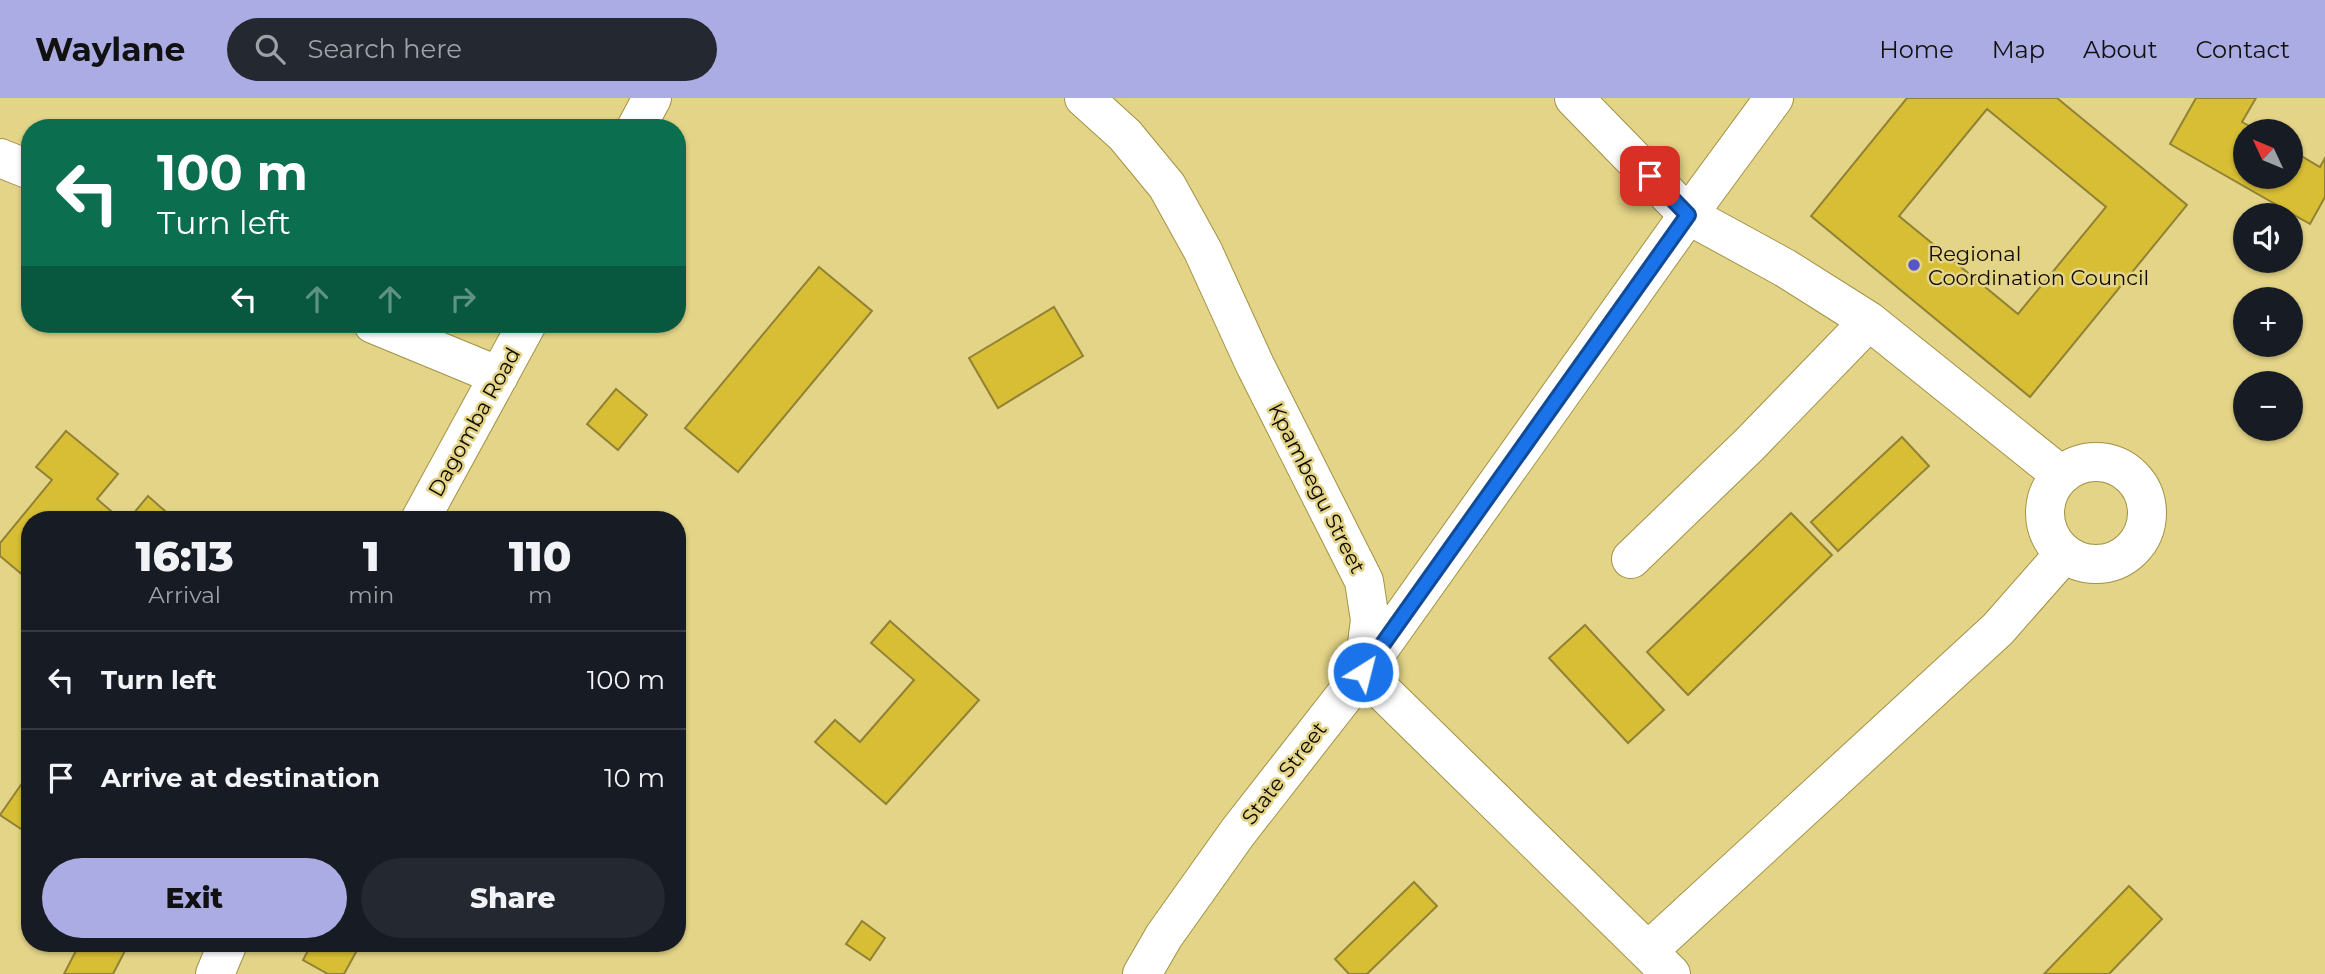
<!DOCTYPE html>
<html lang="en">
<head>
<meta charset="utf-8">
<style>
  body { margin:0; font-family:Montserrat,sans-serif; background:#242831; color:#f1f3f6; height:100vh; display:flex; flex-direction:column; font-size:26px; white-space:nowrap }
  * { box-sizing:border-box; margin:0 }
  p { font-size:23px; color:#9ea1a6 }
  .icon { flex:none; width:38px; height:38px; fill:none; stroke:currentColor; stroke-width:2; stroke-linecap:round; stroke-linejoin:round }
  .map { position:relative; flex:1; overflow:hidden }
  .panel { position:absolute; left:21px; top:413px; width:665px; height:441px; display:flex; flex-direction:column; background:#171b24; border-radius:28px; box-shadow:0 2px 5px #0004 }
  .panel>* { flex:none }
  .banner { position:absolute; left:21px; top:21px; width:665px; height:214px; border-radius:28px; box-shadow:0 2px 5px #0004; background:#0b6e4f; color:#fff; overflow:hidden }
  .needle { width:46px; rotate:314deg }
  .tools { position:absolute; left:2233px; top:21px; display:grid; gap:14px }
  .tools a { display:grid; place-items:center; width:70px; height:70px; border-radius:50%; background:#171b24; box-shadow:0 2px 5px #0004; font-size:35px }
  .pin { position:absolute; display:grid; place-items:center; width:60px; height:60px; color:#fff; margin:-30px; border-radius:14px; box-shadow:0 4px 10px #0006 }
  .me { position:absolute; width:77px; margin:-38px; rotate:36deg; stroke-linejoin:round; filter:drop-shadow(0 0 5px #0008) }
  .turn { display:flex; align-items:center; gap:24px; height:147px; padding:0 21px; font-size:32px }
  .turn .icon { width:91px; height:91px; stroke-width:2.5 }
  .turn b { display:block; font-size:49px; line-height:60px }
  .lanes { display:flex; align-items:center; height:66px; padding:0 21px; background:#0003; justify-content:center; gap:35px; direction:ltr }
  .lanes .off { opacity:.35 }
  .eta { display:flex; justify-content:space-evenly; align-items:center; height:119px; text-align:center }
  .eta b { font-size:42px; font-weight:800; line-height:49px }
  .cta { display:flex; gap:14px; margin-top:auto; padding:14px 21px }
  .cta a { flex:1; height:80px; border-radius:42px; background:#acace4; color:#111; font-size:28px; font-weight:800; line-height:80px; text-align:center }
  .cta a+a { background:#242831; color:#f1f3f6 }
  ul { padding:0; list-style:none }
  li { display:flex; align-items:center; gap:21px; height:98px; padding:0 21px; border-top:2px solid #363941 }
  li div { flex:1 }
  li b { display:block; font-size:26px }
  li em { font-style:normal }
  header { display:flex; align-items:center; gap:42px; box-sizing:border-box; height:98px; padding:0 35px; background:#acace4; color:#111 }
  header strong { font-size:33px }
  nav { display:flex; gap:38px; margin-inline-start:auto; font-size:24px }
  .search { width:490px; height:63px; background:#242831; display:flex; align-items:center; gap:18px; box-sizing:border-box; padding:0 24px; border-radius:38px; color:#9ea1a6; font-size:26px }
  .map>svg:first-child { display:block }
  .building { fill:#d7be34; stroke:#918235; stroke-width:2; fill-rule:evenodd }
  .lines { fill:none; stroke-linecap:round; stroke-linejoin:round }
  .minor-casing { stroke:#a19245; stroke-width:40 }
  .minor { stroke:#fff; stroke-width:38 }
  .route-casing { stroke:#114b97; stroke-width:18 }
  .route { stroke:#1a73e8; stroke-width:12 }
  .poi-dot { fill:#5755cd; stroke:#e3d487; stroke-width:2.5 }
  .labels { text-anchor:middle; dominant-baseline:central; stroke-width:5; stroke-linejoin:round; paint-order:stroke }
  .poi-label { font-size:21px; fill:#100b00; stroke:#e3d487; text-anchor:start }
  .street-label { font-size:21px; fill:#100b00; stroke:#e3d487 }
</style>
</head>
<body>
<header>
<strong>Waylane</strong>
<div class="search"><svg class="icon" aria-label="search" viewBox="0 0 24 24"><circle cx="10" cy="10" r="6"/><path d="M15 15l6 6"/></svg>Search here</div>
<nav><a>Home</a><a>Map</a><a>About</a><a>Contact</a></nav>
</header>
<div class="map">
<svg width="2325" height="876" viewBox="0 0 2325 876">
  <rect width="100%" height="100%" fill="#e3d487"/>
  <path class="building" d="M1907 0H2057L2187 107 2030 299 1811 118ZM1987 11 2106 109 2018 216 1899 118Z
    M2196 0H2256L2242 24 2258 33H2245V79H2291V52L2320 69 2325 60V99L2310 126 2170 46Z
    M819 169 872 213 738 374 685 330Z
    M1054 209 1083 258 998 310 969 260Z
    M616 291 647 317 618 352 587 326Z
    M66 333 118 376 97 401 118 419 116 422H30V483L0 458V445L52 382 36 369Z
    M1902 339 1929 368 1838 453 1811 424Z
    M148 398 165 413 158 422H128Z
    M1791 415 1832 457 1688 597 1647 554Z
    M890 523 979 602 886 706 815 644 835 622 860 644 914 582 871 545Z
    M1585 527 1664 612 1628 645 1549 560Z
    M25 681 30 684V737L0 717Z
    M1414 784 1437 808 1367 876H1349L1335 861Z
    M2129 788 2162 821 2109 876H2044Z
    M862 823 885 840 870 862 846 846Z
    M80 845H129L113 876H64Z
    M312 845H361L344 876H328L303 862Z"/>
  <g class="lines">
    <defs>
      <path id="minor" d="M1084 0 1125 37 1167 88 1203 153 1255 267 1364 483 1370 522 1364 569
        M1574 0 1688 117 1785 170 1869 223 2061 377
        M636 30 652 0
        M0 60 30 72
        M373 226 499 278
        M2045 415a51 51 0 1 1 102 0a51 51 0 1 1-102 0Z
        M420 422 527 226
        M1631 461 1750 346 1869 223
        M1363 574 1671 876
        M1648 853 1998 531 2064 456
        M215 876 228 845
        M1142 876 1164 838 1238 734 1363 574 1688 117 1774 0"/>
    </defs>
    <use href="#minor" class="minor-casing"/>
    <use href="#minor" class="minor"/>
  </g>
  <g class="lines">
    <defs>
      <path id="route" d="M1363 574 1688 117 1650 78"/>
    </defs>
    <use href="#route" class="route-casing"/>
    <use href="#route" class="route"/>
  </g>
  <circle class="poi-dot" cx="1914" cy="167" r="7"/>
  <g class="labels">
    <g class="poi-label">
      <text x="1928" y="155">Regional<tspan x="1928" dy="24">Coordination Council</tspan></text>
    </g>
    <g class="street-label">
      <text transform="translate(474 324) rotate(-61)">Dagomba Road</text>
      <text transform="translate(1317 390) rotate(63)">Kpambegu Street</text>
      <text transform="translate(1284 675) rotate(-52)">State Street</text>
    </g>
  </g>
</svg>
<div class="tools">
<a><svg class="needle" viewBox="-14 -14 28 28"><path d="M0-13l5 13h-10z" fill="#e53935"/><path d="M0 13l5-13h-10z" fill="#9ea1a6"/></svg></a>
<a><svg class="icon" aria-label="sound" viewBox="0 0 24 24"><path d="M4 9h4l5-4v14l-5-4H4zM17 9q2 3 0 6"/></svg></a>
<a>+</a>
<a>−</a>
</div>
<div class="pin" style="left:1650px;top:78px;background:#d93025"><svg class="icon" aria-label="arrive" viewBox="0 0 24 24"><path d="M6 21V4h12l-3 4 3 4H6"/></svg></div>
<svg class="me" style="left:1363px;top:574px" viewBox="-20 -20 40 40"><circle r="17" fill="#1a73e8" stroke="#fff" stroke-width="3"/><path d="M0-11L8 9 0 5-8 9z" fill="#fff"/></svg>
<div class="banner">
<div class="turn"><svg class="icon" aria-label="left" viewBox="0 0 24 24"><path d="M17 20v-9H6M10 6l-5 5 5 5"/></svg><div><b>100 m</b>Turn left</div></div>
<div class="lanes"><svg class="icon" aria-label="left" viewBox="0 0 24 24"><path d="M17 20v-9H6M10 6l-5 5 5 5"/></svg><svg class="icon off" aria-label="ahead" viewBox="0 0 24 24"><path d="M12 20V5M6 11l6-6 6 6"/></svg><svg class="icon off" aria-label="ahead" viewBox="0 0 24 24"><path d="M12 20V5M6 11l6-6 6 6"/></svg><svg class="icon off" aria-label="right" viewBox="0 0 24 24"><path d="M7 20v-9h11M14 6l5 5-5 5"/></svg></div>
</div>
<section class="panel">
<div class="eta">
<div><b>16:13</b><p>Arrival</p></div>
<div><b>1</b><p>min</p></div>
<div><b>110</b><p>m</p></div>
</div>
<ul>
<li><svg class="icon" aria-label="left" viewBox="0 0 24 24"><path d="M17 20v-9H6M10 6l-5 5 5 5"/></svg><div><b>Turn left</b></div><em>100 m</em></li>
<li><svg class="icon" aria-label="arrive" viewBox="0 0 24 24"><path d="M6 21V4h12l-3 4 3 4H6"/></svg><div><b>Arrive at destination</b></div><em>10 m</em></li>
</ul>
<div class="cta"><a>Exit</a><a>Share</a></div>
</section>
</div>
</body>
</html>
